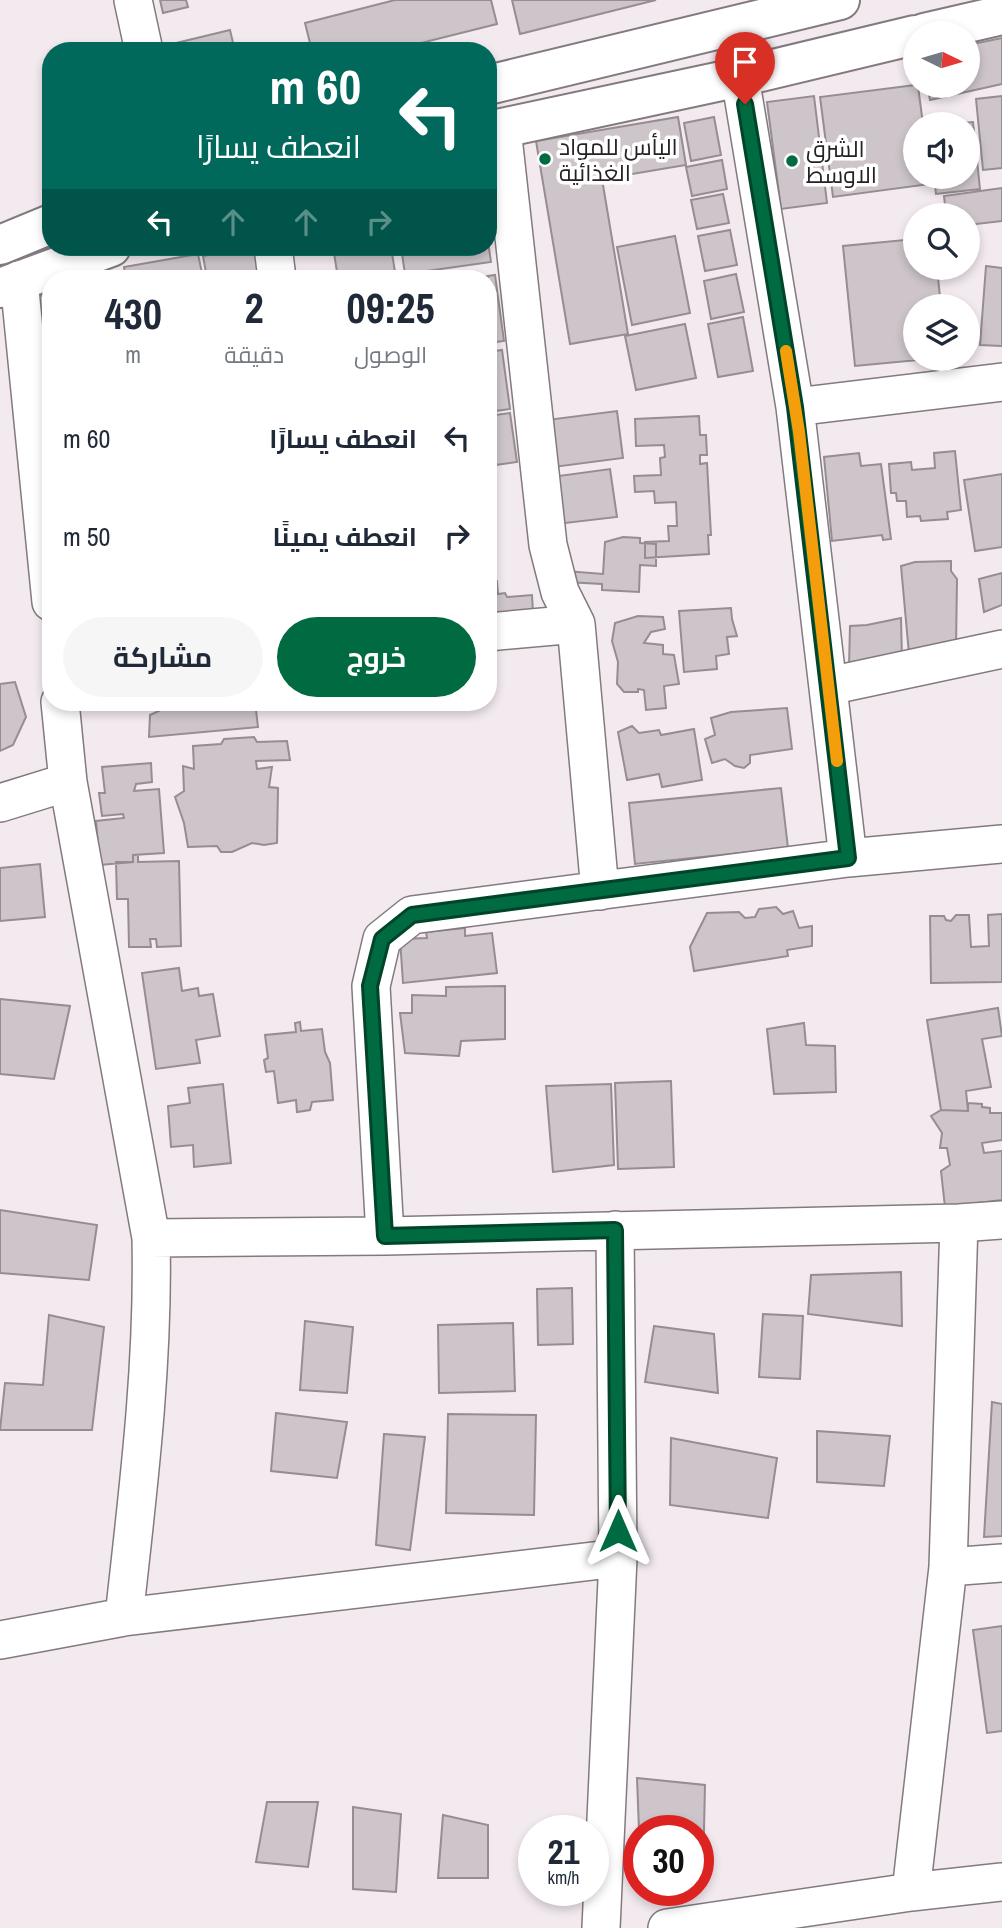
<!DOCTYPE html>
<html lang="ar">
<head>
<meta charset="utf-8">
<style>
  body { margin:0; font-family:"Archivo Narrow",Cairo,sans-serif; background:#f6f6f7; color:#1f2937; direction:rtl; height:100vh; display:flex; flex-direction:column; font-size:26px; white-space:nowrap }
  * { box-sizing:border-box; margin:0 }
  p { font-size:23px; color:#747a83 }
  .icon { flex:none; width:38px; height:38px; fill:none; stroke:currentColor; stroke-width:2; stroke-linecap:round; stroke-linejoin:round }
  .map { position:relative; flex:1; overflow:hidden; direction:ltr }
  .drawer { position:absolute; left:42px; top:270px; width:455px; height:441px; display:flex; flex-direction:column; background:#fff; border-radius:28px; box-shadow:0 4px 10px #0003; direction:rtl }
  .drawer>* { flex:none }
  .top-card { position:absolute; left:42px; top:42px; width:455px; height:214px; border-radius:28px; box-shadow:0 4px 10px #0003; direction:rtl; background:#00695c; color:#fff; overflow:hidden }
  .needle { width:46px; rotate:95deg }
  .controls { position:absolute; left:903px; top:21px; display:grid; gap:14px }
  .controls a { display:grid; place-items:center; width:77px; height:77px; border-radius:50%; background:#fff; box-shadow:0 4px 10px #0003; font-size:35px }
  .speed { position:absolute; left:518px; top:1815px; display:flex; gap:14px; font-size:35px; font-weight:700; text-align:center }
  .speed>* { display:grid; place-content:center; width:91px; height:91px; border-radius:50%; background:#fff; box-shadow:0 4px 10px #0003; line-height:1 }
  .speed small { font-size:18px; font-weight:400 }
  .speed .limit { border:10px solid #d22; background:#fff; color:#111 }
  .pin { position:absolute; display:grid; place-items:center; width:60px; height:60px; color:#fff; margin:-72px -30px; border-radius:50% 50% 50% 0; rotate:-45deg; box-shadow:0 0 7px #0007 }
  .pin .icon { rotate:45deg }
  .me { position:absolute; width:77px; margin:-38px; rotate:0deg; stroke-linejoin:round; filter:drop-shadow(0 0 5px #0008) }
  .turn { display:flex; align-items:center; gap:24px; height:147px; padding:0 21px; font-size:32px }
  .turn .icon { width:91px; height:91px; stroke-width:2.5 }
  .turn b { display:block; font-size:49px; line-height:60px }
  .lanes { display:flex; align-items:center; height:66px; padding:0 21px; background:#0003; justify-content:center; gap:35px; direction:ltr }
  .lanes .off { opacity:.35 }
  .eta { display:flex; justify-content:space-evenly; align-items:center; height:119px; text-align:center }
  .eta b { font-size:42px; font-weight:700; line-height:49px }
  .cta { display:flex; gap:14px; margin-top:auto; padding:14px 21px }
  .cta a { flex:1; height:80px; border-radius:42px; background:#006a40; color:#fff; font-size:28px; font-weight:700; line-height:80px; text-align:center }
  .cta a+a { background:#f6f6f7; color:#1f2937 }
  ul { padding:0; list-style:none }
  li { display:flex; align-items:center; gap:21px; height:98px; padding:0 21px }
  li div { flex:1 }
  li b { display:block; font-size:26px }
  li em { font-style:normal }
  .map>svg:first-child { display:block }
  .building { fill:#cdc5ca; stroke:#958d92; stroke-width:2 }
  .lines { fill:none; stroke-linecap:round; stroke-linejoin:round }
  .street-casing { stroke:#827a7f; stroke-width:40 }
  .primary-casing { stroke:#827a7f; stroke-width:42 }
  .street { stroke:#fff; stroke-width:37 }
  .primary { stroke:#fff; stroke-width:38 }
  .route-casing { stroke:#00452a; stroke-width:18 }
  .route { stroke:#006a40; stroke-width:12 }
  .slow { stroke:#f59e0b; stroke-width:12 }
  .poi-dot { fill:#006a40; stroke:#fff; stroke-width:2.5 }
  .labels { text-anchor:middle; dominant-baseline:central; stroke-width:7; stroke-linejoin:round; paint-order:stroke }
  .poi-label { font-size:23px; fill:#252224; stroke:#fff; text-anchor:start }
</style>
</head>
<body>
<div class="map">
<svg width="1002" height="1928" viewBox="0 0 1002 1928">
  <rect width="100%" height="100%" fill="#f3eaf0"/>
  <path class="building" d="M160 0H186L188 7 163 13Z
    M395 0H491L497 24 389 51H312L305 23Z
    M512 0H656L520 34Z
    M230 30 235 51H178L176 43Z
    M1002 38V84L930 100 927 86H968V45Z
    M915 85 918 86 923 124H915V177H929L930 184 833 197 820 97Z
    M814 96 827 203 781 209 767 102Z
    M1002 96V168L983 170 976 99Z
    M678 117 686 165 602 179 628 334 570 344 536 141Z
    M714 117 721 155 691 161 684 123Z
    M973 122 980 189 936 194 934 177H968V124H950Z
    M722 160 727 189 692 196 686 167Z
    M1002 188V221L968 225V215H946L944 196Z
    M723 194 729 223 697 229 691 200Z
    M730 230 737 265 705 271 698 236Z
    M675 236 690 313 632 325 617 247Z
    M915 239V268H937L941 306H915V359H929L855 366 843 246Z
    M488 242 491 262 405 274 401 247H488Z
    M251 247H257L263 278H207L203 256Z
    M333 247H391L396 278H338Z
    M198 254 203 278H126L124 267Z
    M986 266 1002 268V346L980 345Z
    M736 274 744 312 711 319 704 281Z
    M495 275 504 341 488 343V278H475Z
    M51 294V434L27 298Z
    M743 317 753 371 718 377 708 324Z
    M685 324 696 378 636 390 625 336Z
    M502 350 510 409 488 412V352Z
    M617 411 623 458 546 468 539 421Z
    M510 413 517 462 488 466V416Z
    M699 416 700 435H706L707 455H700V464L707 463 711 535H708L709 554 645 558V542L669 541 668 526H677L676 502 655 503 654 491 635 492 634 476 661 475 660 458 665 457 664 445 636 446 635 419Z
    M955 451 961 510 947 512 948 519 921 521 920 516 907 517 906 501H897L896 493H891L889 464 911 462 912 470 935 468 934 453Z
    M859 453 861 466 881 464 891 539 883 540 882 535 832 541 824 457Z
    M610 469 617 517 557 524 551 477Z
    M1002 474V547L975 551 964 480Z
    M623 537 640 538V543L656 544V566L640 565 639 592 602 590V584L566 582V571L603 574 605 542Z
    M951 561V571L957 579 956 648 909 654 901 566 915 562Z
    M1002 573V605L984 612 979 579Z
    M497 581 498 594 505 593 507 597 532 595 533 613 488 629V582Z
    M731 608 732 619 737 636 727 637 729 654 716 656 717 669 684 672 679 611Z
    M638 616 663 617 665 629 651 632 644 643 663 645V654L674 655 679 684 664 686 666 708 646 710 644 690 638 689V692H624L617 684 618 662 612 641 615 623Z
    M901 618 902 659 849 667 850 626 867 625Z
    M15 682 26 717 13 745 0 751V684Z
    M157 702H255L258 727 149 737 150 715 159 711Z
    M787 708 792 749 750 755V763L744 768 735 766 725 759 712 763 705 739 715 735 711 718 731 712Z
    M632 726 639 733 659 730 661 735 694 729 702 780 662 787 659 774 627 780 618 732Z
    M254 737 257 742 287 741 290 760 256 761 257 769 272 767 269 787 278 788 277 843 264 845 252 843 232 852H221L217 846 188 847 184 823 175 797 184 791 183 766 194 769 193 746 221 744 224 739Z
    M151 763 152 782 136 784 134 791 159 789 164 853 133 855V862L100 865 96 821 124 818 123 814 102 816 99 793H105L102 767Z
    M781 788 788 848 635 864 629 803Z
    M133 855H138V862L179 861 181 946 157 947 156 939H150L151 947H129L128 899H117L116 862H133Z
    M40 864 45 917 0 921V868Z
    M776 907 783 914 793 911 799 928 812 926V946L787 950 788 956 694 971 690 947 707 913 739 912 745 918 755 917 759 909Z
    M1002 914V982L931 983 930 916H944L946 920 951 921 956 915H969L971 947 989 946 988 915Z
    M465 928V936L492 933 497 973 403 983 400 939 427 938 426 932Z
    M179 968 182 991 198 988 199 996 213 994 220 1036 196 1040 200 1063 156 1069 142 973Z
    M505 986V1039L461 1041 459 1056 405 1053 400 1013H412V995L446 996V987Z
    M0 999 70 1006 54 1079 0 1074Z
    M998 1008 1002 1036 982 1039 991 1087 966 1091 968 1111 941 1110 927 1020Z
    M300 1022 301 1031 322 1029 325 1052 330 1063 333 1100 312 1102 310 1110 297 1112 296 1100 278 1103 274 1071 266 1072 264 1060 268 1058 265 1035 296 1032 295 1023Z
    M804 1023 806 1045 835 1046 836 1092 774 1094 767 1029Z
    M671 1081 674 1167 618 1169 615 1083Z
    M223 1084 231 1163 194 1167 193 1145 171 1147 168 1106 190 1103 188 1088Z
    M611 1084 614 1165 553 1172 546 1086Z
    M968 1103 982 1104V1107L990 1108V1113H1002V1140L982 1143 984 1153 1002 1151V1200L945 1207 941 1171 950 1165 947 1148H940L942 1133 931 1116 941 1110 968 1111Z
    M0 1210 97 1225 89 1280 0 1273Z
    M901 1272 902 1326 808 1314 811 1275Z
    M572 1288 573 1344 538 1345 537 1289Z
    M763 1314 803 1316 800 1379 759 1377Z
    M49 1315 104 1327 92 1430H0L5 1383 43 1385Z
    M305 1321 353 1327 347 1393 300 1390Z
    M513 1323 515 1391 439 1393 438 1325Z
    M654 1326 714 1334 718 1393 645 1382Z
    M992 1402 1002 1404V1536L984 1537Z
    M276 1413 347 1422 337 1478 271 1471Z
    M448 1414 536 1415 534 1515 446 1513Z
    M817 1431 890 1436 884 1486 817 1482Z
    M384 1434 425 1437 410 1550 376 1545Z
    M671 1438 777 1458 768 1518 670 1505Z
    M1002 1626V1731L987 1733 973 1630Z
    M637 1778 705 1785 703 1874H698V1830H639Z
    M267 1802H318L308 1867 256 1862Z
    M353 1807 401 1814 396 1892 353 1889Z
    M443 1815 488 1825V1878H438Z"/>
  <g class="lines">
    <defs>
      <path id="street" d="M133 0 144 51
        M740 77 795 407 848 858
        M502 128 548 545 560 592 576 624 600 891
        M273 247 277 278
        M19 280 51 602
        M795 407 1002 382
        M488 632 576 624
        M829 686 1002 649
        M60 702 68 782 151 1238C154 1364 138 1491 124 1617
        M0 803 68 782
        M385 1236 371 986 382 939 412 915 848 858 1002 844
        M151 1238 385 1236 959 1223 1002 1220
        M948 1567 1002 1563
        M0 1640 124 1617 618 1558
        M911 1892 948 1567 959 1223
        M601 1928 618 1558 615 1230
        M667 1928 911 1892 1002 1882"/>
      <path id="primary" d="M924 33 1002 15
        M488 85 840 0
        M488 131 740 77 915 35
        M0 245 51 224
        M0 288 111 247"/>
    </defs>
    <use href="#street" class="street-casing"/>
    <use href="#primary" class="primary-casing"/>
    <use href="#street" class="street"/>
    <use href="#primary" class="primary"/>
  </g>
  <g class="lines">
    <defs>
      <path id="route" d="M618 1531 615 1230 385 1236 370 986 382 939 412 915 848 858 795 407 745 104"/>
    </defs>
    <use href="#route" class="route-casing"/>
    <use href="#route" class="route"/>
    <path class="slow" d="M786 351 799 432 837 761"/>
  </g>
  <g class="poi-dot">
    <circle cx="545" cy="159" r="7"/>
    <circle cx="792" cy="161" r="7"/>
  </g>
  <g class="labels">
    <g class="poi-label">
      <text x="559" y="146">اليأس للمواد<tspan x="559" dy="26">الغذائية</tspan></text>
      <text x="806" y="148">الشرق<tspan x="806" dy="26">الاوسط</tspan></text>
    </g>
  </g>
</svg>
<div class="controls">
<a><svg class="needle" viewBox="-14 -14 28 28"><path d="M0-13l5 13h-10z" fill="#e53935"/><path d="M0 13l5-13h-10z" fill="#747a83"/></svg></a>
<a><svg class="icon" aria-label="sound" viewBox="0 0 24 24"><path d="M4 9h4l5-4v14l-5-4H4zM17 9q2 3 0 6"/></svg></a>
<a><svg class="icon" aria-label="search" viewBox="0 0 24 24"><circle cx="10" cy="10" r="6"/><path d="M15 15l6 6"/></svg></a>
<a><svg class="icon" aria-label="layers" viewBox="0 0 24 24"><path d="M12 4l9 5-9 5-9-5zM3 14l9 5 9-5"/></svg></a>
</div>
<div class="speed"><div>21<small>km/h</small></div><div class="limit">30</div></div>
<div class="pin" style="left:745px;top:104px;background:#d93025"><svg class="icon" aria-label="arrive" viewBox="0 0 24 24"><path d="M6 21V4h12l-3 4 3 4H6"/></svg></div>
<svg class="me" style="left:618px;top:1531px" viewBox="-20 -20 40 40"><path d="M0-17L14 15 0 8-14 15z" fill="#006a40" stroke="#fff" stroke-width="4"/></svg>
<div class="top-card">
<div class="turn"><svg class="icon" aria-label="left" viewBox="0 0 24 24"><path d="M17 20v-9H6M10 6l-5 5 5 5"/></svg><div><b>60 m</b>انعطف يسارًا</div></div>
<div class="lanes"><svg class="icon" aria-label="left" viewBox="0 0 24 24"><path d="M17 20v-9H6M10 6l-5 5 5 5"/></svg><svg class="icon off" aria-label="ahead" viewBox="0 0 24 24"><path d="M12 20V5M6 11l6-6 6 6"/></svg><svg class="icon off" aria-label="ahead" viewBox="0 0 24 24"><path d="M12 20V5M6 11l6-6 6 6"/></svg><svg class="icon off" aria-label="right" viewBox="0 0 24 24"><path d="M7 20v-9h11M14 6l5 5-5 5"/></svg></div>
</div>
<section class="drawer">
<div class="eta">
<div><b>09:25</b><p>الوصول</p></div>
<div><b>2</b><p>دقيقة</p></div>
<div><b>430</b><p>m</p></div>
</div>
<ul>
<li><svg class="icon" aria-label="left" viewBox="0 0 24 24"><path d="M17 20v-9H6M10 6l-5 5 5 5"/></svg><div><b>انعطف يسارًا</b></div><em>60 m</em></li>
<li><svg class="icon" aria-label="right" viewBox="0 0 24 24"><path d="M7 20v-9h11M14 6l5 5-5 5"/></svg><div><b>انعطف يمينًا</b></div><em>50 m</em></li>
</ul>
<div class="cta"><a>خروج</a><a>مشاركة</a></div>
</section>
</div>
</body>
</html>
